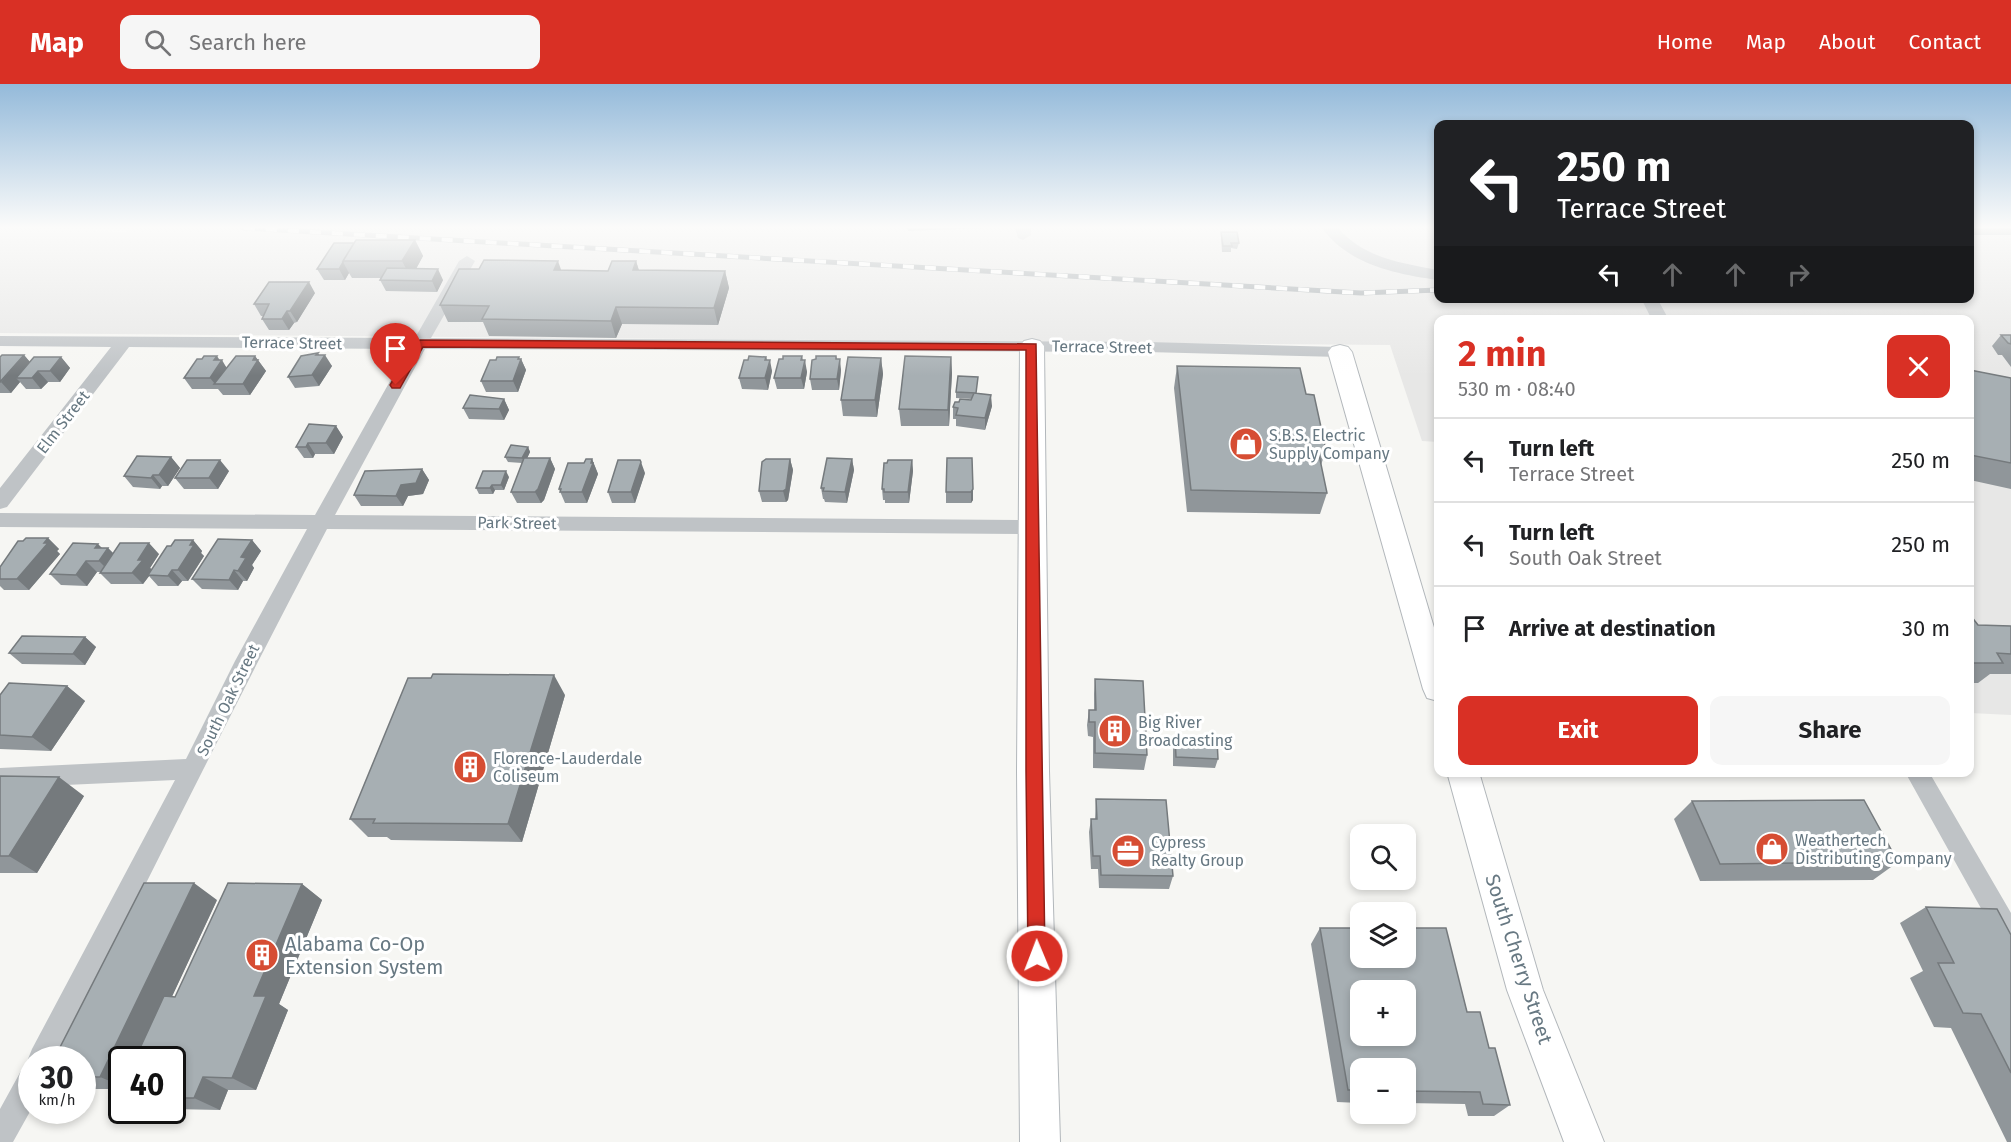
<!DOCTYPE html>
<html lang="en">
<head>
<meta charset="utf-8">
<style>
  body { margin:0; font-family:"Fira Sans",sans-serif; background:#f6f6f6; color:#202124; height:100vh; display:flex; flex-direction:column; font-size:22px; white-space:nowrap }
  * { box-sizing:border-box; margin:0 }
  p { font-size:20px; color:#757577 }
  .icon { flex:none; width:33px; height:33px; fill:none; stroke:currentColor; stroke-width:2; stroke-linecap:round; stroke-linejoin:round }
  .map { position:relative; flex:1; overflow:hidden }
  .panel { position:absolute; left:1434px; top:231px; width:540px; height:462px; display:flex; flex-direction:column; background:#fff; border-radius:12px; box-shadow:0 3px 9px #0003 }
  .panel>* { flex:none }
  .top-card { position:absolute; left:1434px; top:36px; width:540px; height:183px; border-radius:12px; box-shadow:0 3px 9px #0003; background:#202124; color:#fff; overflow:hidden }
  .controls { position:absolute; left:1350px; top:740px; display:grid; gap:12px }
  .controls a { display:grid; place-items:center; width:66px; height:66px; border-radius:12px; background:#fff; box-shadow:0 3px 9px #0003; font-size:30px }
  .speed { position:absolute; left:18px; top:962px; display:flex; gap:12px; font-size:30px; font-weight:700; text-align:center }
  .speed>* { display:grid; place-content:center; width:78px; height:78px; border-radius:50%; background:#fff; box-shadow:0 3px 9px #0003; line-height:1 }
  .speed small { font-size:15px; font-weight:400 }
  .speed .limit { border:3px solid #111; border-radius:9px; background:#fff; color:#111 }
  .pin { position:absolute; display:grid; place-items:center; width:51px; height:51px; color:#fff; margin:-62px -26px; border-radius:50% 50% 50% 0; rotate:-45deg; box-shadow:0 0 6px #0007 }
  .pin .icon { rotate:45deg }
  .me { position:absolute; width:66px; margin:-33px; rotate:359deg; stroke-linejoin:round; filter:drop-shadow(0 0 4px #0008) }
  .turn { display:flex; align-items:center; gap:21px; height:126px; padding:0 24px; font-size:27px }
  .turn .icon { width:78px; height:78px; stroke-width:2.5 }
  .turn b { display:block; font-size:42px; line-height:51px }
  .lanes { display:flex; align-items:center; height:57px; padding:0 24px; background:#0003; justify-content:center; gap:30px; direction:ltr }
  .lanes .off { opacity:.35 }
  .round { display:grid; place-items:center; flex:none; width:63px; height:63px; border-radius:12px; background:#f6f6f6 }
  .head { display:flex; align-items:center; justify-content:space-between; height:102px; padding:0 24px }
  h1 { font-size:36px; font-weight:700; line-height:45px; color:#d93025 }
  .button { display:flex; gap:12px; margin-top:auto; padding:12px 24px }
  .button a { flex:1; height:69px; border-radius:12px; background:#d93025; color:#fff; font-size:24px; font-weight:700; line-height:69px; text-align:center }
  .button a+a { background:#f6f6f6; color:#202124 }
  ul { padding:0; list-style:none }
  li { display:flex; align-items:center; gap:18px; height:84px; padding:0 24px; border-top:2px solid #e0e0e0 }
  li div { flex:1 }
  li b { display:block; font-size:22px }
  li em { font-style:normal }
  header { display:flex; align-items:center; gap:36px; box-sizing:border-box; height:84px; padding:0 30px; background:#d93025; color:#fff }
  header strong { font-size:28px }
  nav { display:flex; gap:33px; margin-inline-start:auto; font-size:21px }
  .search { width:420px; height:54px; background:#f6f6f6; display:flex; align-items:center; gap:15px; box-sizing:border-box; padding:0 21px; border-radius:12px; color:#757577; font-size:22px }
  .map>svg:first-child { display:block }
  .built { fill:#e7e7e6 }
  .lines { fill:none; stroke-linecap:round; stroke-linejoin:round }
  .secondary-casing { stroke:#b2b7bb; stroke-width:2 }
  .street { fill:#bfc3c6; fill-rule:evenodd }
  .secondary { fill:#fff; fill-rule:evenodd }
  .rail-casing { stroke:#9fa6aa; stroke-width:5 }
  .rail { stroke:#fff; stroke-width:4; stroke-dasharray:11; stroke-linecap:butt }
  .wall { fill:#90969a }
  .shaded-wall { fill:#757a7d }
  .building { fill:#a7afb3; stroke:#757a7d; stroke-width:1.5; fill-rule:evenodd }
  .route { fill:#d93025; stroke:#8d1f18; stroke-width:1.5 }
  .labels { text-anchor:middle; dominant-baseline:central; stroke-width:6; stroke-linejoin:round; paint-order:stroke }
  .street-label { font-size:16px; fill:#677882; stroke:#fff }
  .poi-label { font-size:16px; fill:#677882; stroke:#fff; text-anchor:start }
  .near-poi-label { font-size:20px; fill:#677882; stroke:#fff; text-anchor:start }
  .near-street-label { font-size:20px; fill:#677882; stroke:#fff }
</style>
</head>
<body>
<header>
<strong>Map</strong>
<div class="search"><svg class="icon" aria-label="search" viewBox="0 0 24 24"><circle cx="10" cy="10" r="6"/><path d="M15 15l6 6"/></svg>Search here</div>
<nav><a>Home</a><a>Map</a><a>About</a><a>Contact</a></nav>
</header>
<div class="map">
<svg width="2011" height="1058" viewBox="0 0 2011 1058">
  <rect width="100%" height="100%" fill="#f6f6f3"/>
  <path class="built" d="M0 144 127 148 131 144H1438V214H1970V144H2011V631L1970 629V236H1438V358L1422 357 1390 261 0 249Z"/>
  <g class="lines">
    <defs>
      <path id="secondary" d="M1032 255 1040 257 1044 262 1049 687 1060 1058H1020L1017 687 1020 262 1024 257Z
        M1340 261 1348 263 1352 268 1438 557V617L1427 614 1423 605 1328 268 1332 263Z
        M1447 688H1479L1543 906 1604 1058H1564L1507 906Z"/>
    </defs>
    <use href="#secondary" class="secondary-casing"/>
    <path class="street" d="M1015 144H1031V151L1023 156 1018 154Z
      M1322 144H1338C1364 174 1401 179 1438 186V196C1396 190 1349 181 1322 144Z
      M467 172 475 177 431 254 1147 258 1340 263 1346 264 1349 268 1346 272 1340 273 1147 268 425 265 335 431 1033 436 1040 438 1043 443 1040 448 1033 450 327 445C234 621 147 799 57 975H32V1024L13 1058H0V1025L22 985 31 981 28 975 32 965 175 696 0 704V684L186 675 235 577 307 445 0 443V429L315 431 408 265 129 263 7 423 0 425V404L111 263 0 262V252L415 254 459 177Z
      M1641 214H1657L1669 236H1652Z
      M1905 688H1929L2011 829V866L2002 862Z"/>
    <use href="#secondary" class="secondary"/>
    <defs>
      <path id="rail" d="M244 144 1361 209 1438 206"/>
    </defs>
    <use href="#rail" class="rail-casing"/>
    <use href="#rail" class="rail"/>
  </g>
  <path class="wall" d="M907 144H985L908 147Z
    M1970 144H2011V151H1970Z
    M1221 148 1239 159 1237 165 1231 164V168H1222L1221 153Z
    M415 156 423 172 416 185 443 196 437 208 386 207 380 196 381 194H352L349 189 345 196H324L317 185 354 159Z
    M636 177 639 186 725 187 729 204 718 241 622 240 616 254 489 252 483 238H448L440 221 561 186 608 187Z
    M315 209 297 238 294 239 289 246H269L262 235 264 232H261L254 220Z
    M2001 251H2011V283L2002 271H1998L1992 262Z
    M24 271 30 278 61 273 70 284 60 298H48L41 305H26L20 298 11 309H0V273Z
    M319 271 332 282 319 302 295 304 288 293Z
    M255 272 266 287 250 311H223L218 305H192L184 294 220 276 227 284Z
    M836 272 841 286 839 306H812L810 295Z
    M766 273 772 287 768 306 742 305 739 294 748 276Z
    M951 273 952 289 949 342H901L899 325Z
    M881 274 883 290 877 333 843 332 841 316Z
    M519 275H521L526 286 518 308H486L481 297Z
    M803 276 807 288 804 305H777L774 294Z
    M1177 282 1306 310 1326 366 1321 381 1327 409 1320 430 1187 428 1174 304Z
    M1970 286 2011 294V405L1970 396Z
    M978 293 976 309 992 322 985 346 956 342V335H953V323L959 318 971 316 972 315 956 314V308Z
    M504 315 509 326 504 336 469 335 463 324Z
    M336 342 343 353 334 370H315L313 374H304L296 363Z
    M528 363 530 368 527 374H550L555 385 544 416 541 419H517L511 408 522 379 508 378 505 373Z
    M171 373 180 384 168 402H162L160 405 133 403 124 392Z
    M972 374 973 416 971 419H946V408Z
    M592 375 598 390 587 419H565L559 405 584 379Z
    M790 375 793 386 788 416 786 418H762L759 407Z
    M852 375 854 386 847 419 825 418 824 415H823L821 404Z
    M912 376 913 387 909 419H885V416H883L882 405Z
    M422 385 429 396 423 410 408 412 403 422H361L354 411Z
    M229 387 218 405H184L175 394Z
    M645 389 635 419H612L608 408Z
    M509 393 504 406H495L493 410H479L476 404Z
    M48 454 59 465 57 467 60 470 29 506H4L0 502V483L23 457Z
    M193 456 202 467 201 469 204 472 188 497H182L178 502H158L149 492 143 500H111L100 489 101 488H97L87 502 61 501 50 490 102 464H108L113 469 159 470 150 484 152 485 171 462Z
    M252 456 261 467 252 481 254 484 247 497H243L238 506 202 505 192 495Z
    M1970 532 1978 541 2011 542V590H1990L1978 599H1970Z
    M85 553 96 563 85 581 22 580 9 569Z
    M1095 595 1147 671 1144 686 1093 684V653L1088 652 1087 641 1089 626H1094V610Z
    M67 602 85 617 51 667 0 665V611Z
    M565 611 522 758 391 756 387 753H368L350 735Z
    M1175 653 1218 675 1215 684 1173 682V663Z
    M0 692 84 712 37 789H0Z
    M1096 715 1173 792 1169 805 1099 804 1098 785H1091L1089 748 1091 735H1095Z
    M1692 717 1898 778 1873 796 1700 797 1674 735Z
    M302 800 322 816 279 920 288 926 256 1006H228L220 1026 172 1025V975H122V1005H82V975L217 816 172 912 175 913Z
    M1926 823 2011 851V1058H2007L1951 944 1934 943 1910 894 1923 887 1900 839Z
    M1320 844 1467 928 1489 964 1510 1021 1494 1032H1468L1465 1020 1406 1019V984H1360V1019L1337 1018 1311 860Z"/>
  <path class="shaded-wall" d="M415 156 423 172 411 194 402 177Z
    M558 177 564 194 554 186Z
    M636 177 641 194 633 186Z
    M343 178 349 189 345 196 339 185Z
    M438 185 443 196 437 208 432 197Z
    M725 187 729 204 718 241 714 224Z
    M309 198 315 209 297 238 290 227Z
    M616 223 622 240 616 254 611 237Z
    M287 227 294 239 289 246 282 235Z
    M318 269 322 275 325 271 332 282 319 302 312 291Z
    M24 271 34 283 16 294 20 298 11 309 1 298Z
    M217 272 221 278 222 276 229 288 215 300 210 294 214 276Z
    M255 272 266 287 250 311 243 300Z
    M802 272 804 282 805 276 807 288 804 305 801 294Z
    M61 273 70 284 60 298 50 287Z
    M519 273 520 277 521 275 526 286 518 308 513 297Z
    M766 273 768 283 770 276 772 287 768 306 765 294V276Z
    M951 273 952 289 949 342 948 326Z
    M881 274 883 290 877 333 875 316Z
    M840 275 841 286 839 306 837 295Z
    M38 287 48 298 41 305 32 294Z
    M991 311 992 322 985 346V334Z
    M504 315 509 326 504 336 499 325Z
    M336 342 343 353 334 370 326 359Z
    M308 359 315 370 313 374 306 363Z
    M528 363 530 368 525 379 522 374Z
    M171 373 180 384 168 402 159 391Z
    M550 374 555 385 544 416 541 419 535 408Z
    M592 375 598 390 587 419 582 408Z
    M790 375 793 386 788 416 786 418 783 407Z
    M852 375 854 386 847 419 845 408Z
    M220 376 229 387 218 405 209 394Z
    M912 376 913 387 909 419 908 408Z
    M641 378 645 389 635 419 631 408Z
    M422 385 429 396 423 410 408 412 403 422 396 412 401 401Z
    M506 387 509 393 504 406 501 401Z
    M153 391 162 402 160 405 151 394Z
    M492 401 495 406 493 410 490 404Z
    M973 405V416L971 419V408Z
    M48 454 59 465 57 467 60 470 29 506 17 495Z
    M193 456 202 467 201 469 204 472 188 497 178 486Z
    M252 456 261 467 252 481 254 484 247 497 238 487 241 473Z
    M149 459 159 470 150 484 153 487 143 500 132 489 138 476Z
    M98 460 106 468 108 464 119 475 110 488 99 477 95 464Z
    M86 477 97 488 87 502 76 491Z
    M172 486 182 497 178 502 168 492Z
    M234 486 243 497 238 506 229 496Z
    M85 553 96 563 85 581 73 570Z
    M554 591 565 611 522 758 508 740Z
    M67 602 85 617 51 667 32 653Z
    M59 693 84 712 37 789 9 772Z
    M194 799 217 816 143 975H122V1002L100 993Z
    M302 800 322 816 279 920 288 926 256 1006 232 994 254 912Z
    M203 993 228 1006 220 1026 194 1014Z"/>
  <path class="building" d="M1221 148H1237L1239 159H1231L1232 162H1223Z
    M356 156H415L402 177H343Z
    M334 159H354L343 177V178L339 185H317Z
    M484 176 558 177 554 186 608 187 612 177H636L633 186 725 187 714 224 616 223 611 237 482 235 489 222 440 221 459 185H479Z
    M387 184 438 185 432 197 380 196Z
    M269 198H309L290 227H287L282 235H262L269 220H254Z
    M2001 251H2011V260L2008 259Z
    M318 269 316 271H325L312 291 288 293 301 272Z
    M2 271H24L0 298V273Z
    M204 272H217L214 276H222L210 294H184L197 275H202Z
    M236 272H255L253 276H258L243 300H214Z
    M749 272 766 273 765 276H770L765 294H739L744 276H748Z
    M783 272H802L801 276H805L801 294H774L779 275H783Z
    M816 272H836V275H840L837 295H810L812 276 816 275Z
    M905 272 951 273 948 326 899 325Z
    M34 273H61L50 287H38L32 294H16Z
    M497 273H519L518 275H521L513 297H481L490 276H496Z
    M848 273 881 274 875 316H841Z
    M1177 282 1300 284 1306 310 1314 311 1326 366H1318L1327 409 1191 406Z
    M1970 286 2011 294V379L1970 371Z
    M958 292 978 293 976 309 956 308Z
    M974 309 991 311 985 334 956 331 958 324 953 323 955 318H959L960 315 971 316Z
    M470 311 504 315 499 325 463 324Z
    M309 340 336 342 326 359H308L306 363H296Z
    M511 361 528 363 522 374 505 373Z
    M137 372 171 373 159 391H153L151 394 124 392Z
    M524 374H550L538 405 535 408H511Z
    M827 374 852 375 845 408 823 407 824 404H821Z
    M947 374H972L973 405 971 408H946Z
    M586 375H592L591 379H593L582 408H560L561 405H559L568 379H584Z
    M766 375H790L786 405 783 407H759L762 378Z
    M187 376H220L209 394H175Z
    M618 376H640L641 378 631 408H608Z
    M888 376H912L908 408H884V405H882L884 379H887Z
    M422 385 416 399 401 401 396 412 354 411 365 387Z
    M483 387H506L501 401H492L490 404H476Z
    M26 454H48L44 459H48L17 495H0V483L18 457H23Z
    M218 455 252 456 241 473 246 474 238 487 234 486 229 496 192 495Z
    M175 456H193L190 461H194L178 486H172L168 492 148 491 167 462H171Z
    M73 459 98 460 95 464H108L99 477H86L76 491 50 490Z
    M120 459H149L138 476H143L132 489H100Z
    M1970 532H1971L1978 541 2011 542V570L1997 569 2003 579H1970Z
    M22 552 85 553 73 570 9 569Z
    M433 590 554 591 508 740 373 739 375 735H350L408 594H431Z
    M1095 595 1143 597 1147 671 1095 669V638H1089V626H1096Z
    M9 599 67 602 32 653 0 651V611Z
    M1175 653 1217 656 1218 675 1176 673Z
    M0 692 59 693 9 772H0Z
    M1096 715 1166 716 1173 792 1101 791 1100 772H1093L1091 735H1097Z
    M1864 716 1898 778 1720 780 1692 717Z
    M144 799H194L100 993H82V975H54Z
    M228 799 302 800 254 912H266L232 994 203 993 194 1014H172V975H135L164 912 175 913Z
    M1926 823 1997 825 2011 851V989L1981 930 1963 929 1938 879H1954Z
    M1320 844H1360V873H1406V844H1446L1467 928H1480L1489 964H1495L1510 1021 1483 1020 1480 1008 1406 1007V984H1360V1006H1348ZM1360 906H1406V951H1360Z"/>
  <linearGradient id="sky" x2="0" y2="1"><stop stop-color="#94bada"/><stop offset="0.49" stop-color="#fbfbfa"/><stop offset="1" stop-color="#fbfbfa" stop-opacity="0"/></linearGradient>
  <rect width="2011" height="292" fill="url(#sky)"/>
  <path class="route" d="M420 256 1036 260 1045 872 1043 878 1037 881 1031 878 1028 872 1026 687V266L423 263 400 304H392L390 301 414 260Z"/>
  <defs>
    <symbol id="shop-disc" viewBox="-11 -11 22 22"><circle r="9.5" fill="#d64d33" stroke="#fff"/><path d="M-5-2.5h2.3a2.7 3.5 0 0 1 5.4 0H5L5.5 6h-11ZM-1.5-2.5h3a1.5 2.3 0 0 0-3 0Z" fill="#fff"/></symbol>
    <symbol id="building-disc" viewBox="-11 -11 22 22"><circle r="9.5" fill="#d64d33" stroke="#fff"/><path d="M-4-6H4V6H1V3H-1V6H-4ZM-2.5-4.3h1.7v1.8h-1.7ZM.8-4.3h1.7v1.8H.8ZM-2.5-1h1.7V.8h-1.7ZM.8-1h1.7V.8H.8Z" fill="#fff"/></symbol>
    <symbol id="office-disc" viewBox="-11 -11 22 22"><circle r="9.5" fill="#d64d33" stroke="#fff"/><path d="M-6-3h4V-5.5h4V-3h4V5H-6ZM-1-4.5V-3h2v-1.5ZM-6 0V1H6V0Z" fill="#fff"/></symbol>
  </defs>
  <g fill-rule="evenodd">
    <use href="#shop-disc" x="1227" y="341" width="38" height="38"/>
    <use href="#building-disc" x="1096" y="628" width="38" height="38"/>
    <use href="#building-disc" x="451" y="664" width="38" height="38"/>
    <use href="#shop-disc" x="1753" y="746" width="38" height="38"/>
    <use href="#office-disc" x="1109" y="748" width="38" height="38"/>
    <use href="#building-disc" x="243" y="852" width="38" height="38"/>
  </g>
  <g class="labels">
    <g class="street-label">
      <text transform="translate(292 259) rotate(1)">Terrace Street</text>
      <text transform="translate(1102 263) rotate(1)">Terrace Street</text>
      <text transform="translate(63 338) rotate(-52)">Elm Street</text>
      <text transform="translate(517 439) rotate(1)">Park Street</text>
      <text transform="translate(228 616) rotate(-64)">South Oak Street</text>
    </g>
    <g class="poi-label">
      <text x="1269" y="351">S.B.S. Electric<tspan x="1269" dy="18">Supply Company</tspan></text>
      <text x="1138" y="638">Big River<tspan x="1138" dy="18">Broadcasting</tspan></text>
      <text x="493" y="674">Florence-Lauderdale<tspan x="493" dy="18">Coliseum</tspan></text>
      <text x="1795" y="756">Weathertech<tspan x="1795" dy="18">Distributing Company</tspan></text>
      <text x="1151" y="758">Cypress<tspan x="1151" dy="18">Realty Group</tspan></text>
    </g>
    <g class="near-poi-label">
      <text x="285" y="860">Alabama Co-Op<tspan x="285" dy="23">Extension System</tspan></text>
    </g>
    <g class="near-street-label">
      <text transform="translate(1519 875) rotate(72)">South Cherry Street</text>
    </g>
  </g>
</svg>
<div class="controls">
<a><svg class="icon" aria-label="search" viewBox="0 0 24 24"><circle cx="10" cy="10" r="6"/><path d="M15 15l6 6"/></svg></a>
<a><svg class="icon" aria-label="layers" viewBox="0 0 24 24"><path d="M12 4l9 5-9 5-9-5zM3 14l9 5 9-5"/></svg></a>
<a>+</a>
<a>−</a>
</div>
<div class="speed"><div>30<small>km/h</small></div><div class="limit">40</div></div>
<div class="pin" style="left:396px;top:301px;background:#d93025"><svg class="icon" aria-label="arrive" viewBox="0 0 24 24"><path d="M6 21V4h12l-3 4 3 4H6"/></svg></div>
<svg class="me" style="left:1037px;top:872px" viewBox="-20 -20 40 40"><circle r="17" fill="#d93025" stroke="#fff" stroke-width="3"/><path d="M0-11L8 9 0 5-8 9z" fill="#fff"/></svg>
<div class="top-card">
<div class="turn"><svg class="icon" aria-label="left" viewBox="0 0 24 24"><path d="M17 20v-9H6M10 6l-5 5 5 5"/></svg><div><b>250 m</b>Terrace Street</div></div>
<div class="lanes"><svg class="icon" aria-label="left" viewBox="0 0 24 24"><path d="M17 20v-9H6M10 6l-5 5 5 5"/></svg><svg class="icon off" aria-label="ahead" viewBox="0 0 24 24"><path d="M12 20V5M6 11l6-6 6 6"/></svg><svg class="icon off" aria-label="ahead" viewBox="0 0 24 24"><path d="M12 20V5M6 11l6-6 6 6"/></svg><svg class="icon off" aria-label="right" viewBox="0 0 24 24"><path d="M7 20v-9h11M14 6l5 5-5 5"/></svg></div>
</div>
<section class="panel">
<div class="head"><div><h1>2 min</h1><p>530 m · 08:40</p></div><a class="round" style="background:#d93025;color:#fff"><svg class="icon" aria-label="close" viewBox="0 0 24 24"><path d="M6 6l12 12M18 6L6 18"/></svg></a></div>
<ul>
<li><svg class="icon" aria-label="left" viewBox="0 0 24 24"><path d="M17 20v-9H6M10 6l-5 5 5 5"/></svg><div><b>Turn left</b><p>Terrace Street</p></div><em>250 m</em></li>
<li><svg class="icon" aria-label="left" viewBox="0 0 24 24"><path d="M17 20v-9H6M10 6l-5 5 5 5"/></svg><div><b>Turn left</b><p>South Oak Street</p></div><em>250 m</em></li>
<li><svg class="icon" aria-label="arrive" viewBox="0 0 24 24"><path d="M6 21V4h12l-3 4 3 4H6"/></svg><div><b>Arrive at destination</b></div><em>30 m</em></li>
</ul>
<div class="button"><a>Exit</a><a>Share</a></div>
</section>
</div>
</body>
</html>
